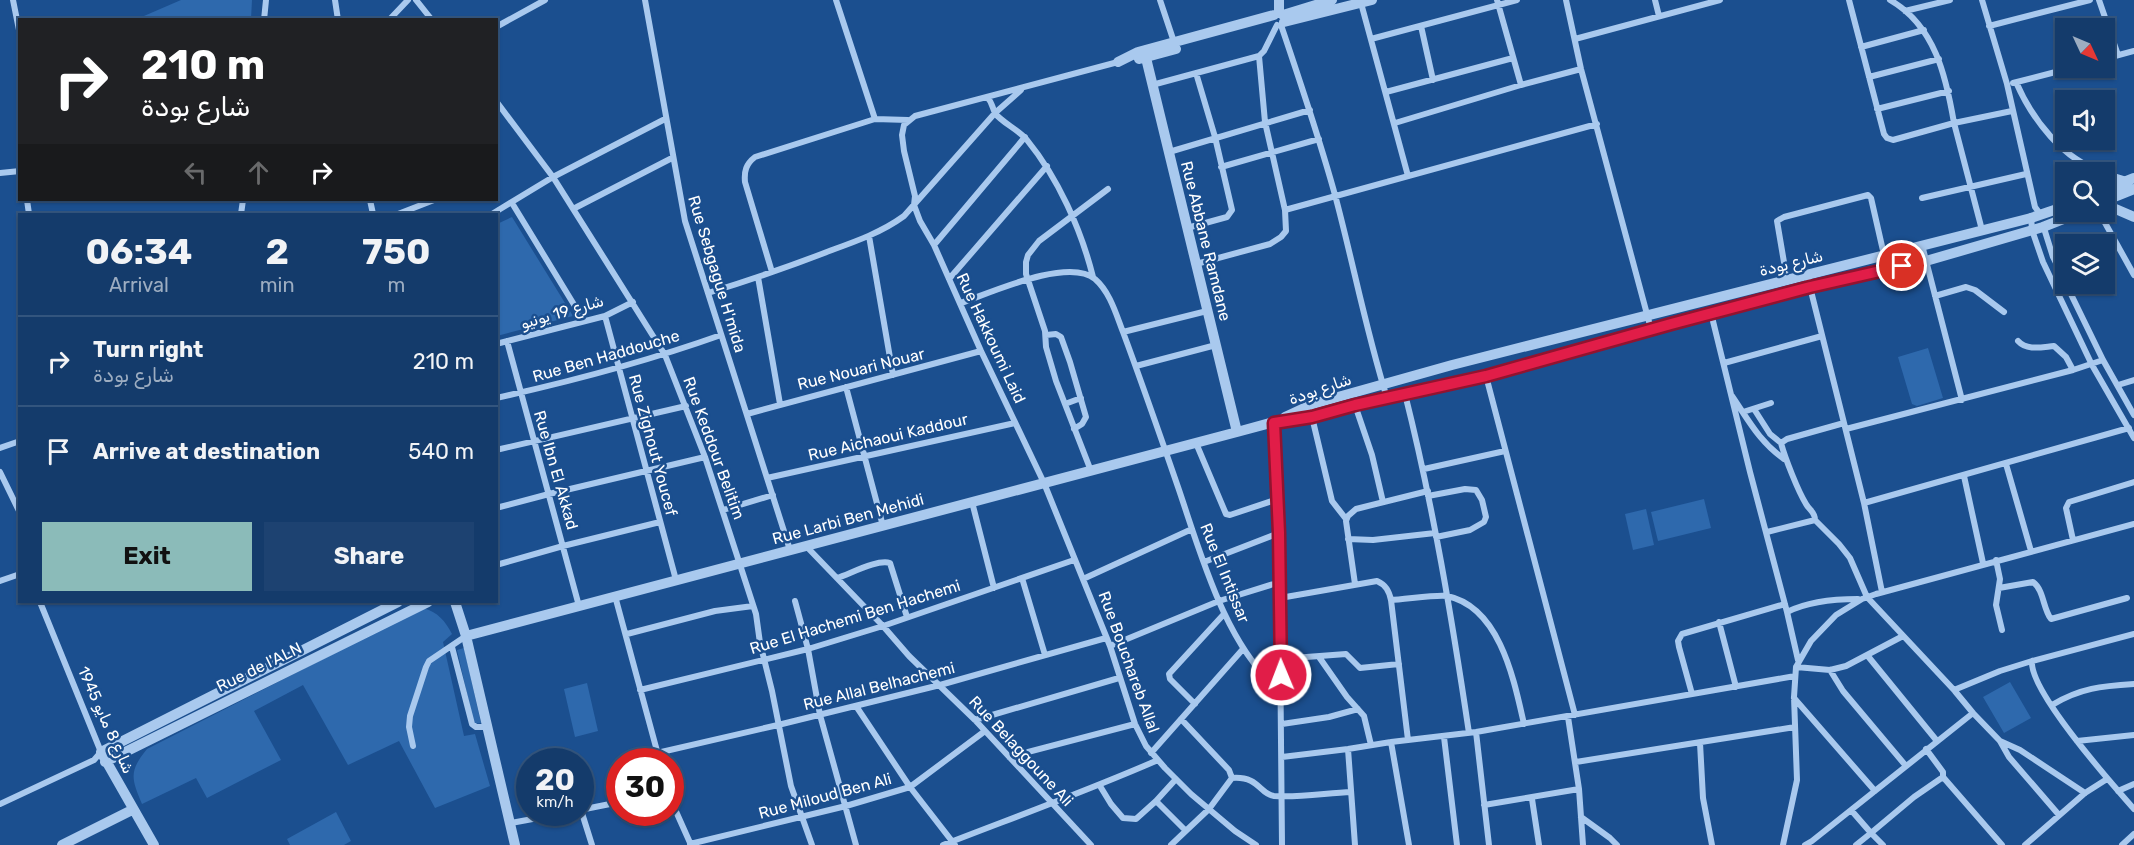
<!DOCTYPE html>
<html lang="en">
<head>
<meta charset="utf-8">
<style>
  body { margin:0; font-family:Rubik,Vazirmatn,sans-serif; background:#1d4271; color:#f1f3f6; height:100vh; display:flex; flex-direction:column; font-size:22px; white-space:nowrap }
  * { box-sizing:border-box; margin:0 }
  p { font-size:20px; color:#9dadc1 }
  .icon { flex:none; width:33px; height:33px; fill:none; stroke:currentColor; stroke-width:2; stroke-linecap:round; stroke-linejoin:round }
  .map { position:relative; flex:1; overflow:hidden }
  .side { position:absolute; left:18px; top:213px; width:480px; height:390px; display:flex; flex-direction:column; background:#143b6b; border-radius:0px; box-shadow:0 2px 4px #0004,0 0 0 2px #33557e }
  .side>* { flex:none }
  .hud { position:absolute; left:18px; top:18px; width:480px; height:183px; border-radius:0px; box-shadow:0 2px 4px #0004,0 0 0 2px #33557e; background:#202124; color:#fff; overflow:hidden }
  .needle { width:39px; rotate:134deg }
  .controls { position:absolute; left:2055px; top:18px; display:grid; gap:12px }
  .controls a { display:grid; place-items:center; width:60px; height:60px; border-radius:0px; background:#143b6b; box-shadow:0 2px 4px #0004,0 0 0 2px #33557e; font-size:30px }
  .speed { position:absolute; left:516px; top:748px; display:flex; gap:12px; font-size:30px; font-weight:700; text-align:center }
  .speed>* { display:grid; place-content:center; width:78px; height:78px; border-radius:50%; background:#143b6b; box-shadow:0 2px 4px #0004,0 0 0 2px #33557e; line-height:1 }
  .speed small { font-size:15px; font-weight:400 }
  .speed .limit { border:9px solid #d22; background:#fff; color:#111 }
  .pin { position:absolute; display:grid; place-items:center; width:51px; height:51px; color:#fff; margin:-26px; border:3px solid #fff; border-radius:50%; box-shadow:0 2px 6px #0007 }
  .me { position:absolute; width:66px; margin:-33px; rotate:359deg; stroke-linejoin:round; filter:drop-shadow(0 0 4px #0008) }
  .turn { display:flex; align-items:center; gap:21px; height:126px; padding:0 24px; font-size:27px }
  .turn .icon { width:78px; height:78px; stroke-width:2.5 }
  .turn b { display:block; font-size:42px; line-height:51px }
  .lanes { display:flex; align-items:center; height:57px; padding:0 24px; background:#0003; justify-content:center; gap:30px; direction:ltr }
  .lanes .off { opacity:.35 }
  .eta { display:flex; justify-content:space-evenly; align-items:center; height:102px; text-align:center }
  .eta b { font-size:36px; font-weight:700; line-height:42px }
  .action { display:flex; gap:12px; margin-top:auto; padding:12px 24px }
  .action a { flex:1; height:69px; border-radius:0px; background:#8bbbb9; color:#111; font-size:24px; font-weight:700; line-height:69px; text-align:center }
  .action a+a { background:#1d4271; color:#f1f3f6 }
  ul { padding:0; list-style:none }
  li { display:flex; align-items:center; gap:18px; height:90px; padding:0 24px; border-top:2px solid #33557e }
  li div { flex:1 }
  li b { display:block; font-size:22px }
  li em { font-style:normal }
  .map>svg:first-child { display:block }
  .green { fill:#2e69ad }
  .lines { fill:none; stroke-linecap:round; stroke-linejoin:round }
  .minor { stroke:#a9c9ee; stroke-width:6 }
  .tertiary { stroke:#a9c9ee; stroke-width:10 }
  .route-casing { stroke:#92132f; stroke-width:15 }
  .route { stroke:#e11d48; stroke-width:10 }
  .labels { text-anchor:middle; dominant-baseline:central; stroke-width:5; stroke-linejoin:round; paint-order:stroke }
  .street-label { font-size:16px; fill:#fff; stroke:#1b4f8f }
</style>
</head>
<body>
<div class="map">
<svg width="2134" height="845" viewBox="0 0 2134 845">
  <rect width="100%" height="100%" fill="#1b4f8f"/>
  <path class="green" d="M181 0H252L251 19H137Z
    M512 217 573 316 497 336V224Z
    M1928 348 1943 398 1917 406 1912 404 1898 357Z
    M1704 499 1711 528 1658 541 1651 512Z
    M1646 509 1654 545 1633 550 1625 514Z
    M423 608C438 612 445 621 452 634L443 642 464 736 475 734 490 786 435 808 399 741 348 765 303 685 254 711 281 760 207 798 196 778 142 804C131 778 129 771 147 749Z
    M464 648 481 723 474 724 457 650Z
    M2010 682 2031 718 2004 733 1983 697Z
    M587 683 598 731 575 737 564 689Z
    M336 812 351 841 344 845H290L287 839Z"/>
  <g class="lines">
    <path class="minor" d="M13 0 20 35
      M335 0 338 20
      M416 0 432 20
      M645 0 685 221 790 550
      M836 0 875 119
      M1160 0 1174 42
      M1497 0 1521 85
      M1566 0 1581 69 1651 329
      M1655 0 1659 16
      M1849 0 1884 134 1887 138 1893 140 1954 123 1982 230
      M1890 0C1935 26 1946 76 1954 123L2012 111
      M1982 0 2007 84 2035 207 2041 215
      M2099 0 2118 55
      M1361 3 1408 176
      M1905 11 1950 0
      M264 20 266 0
      M389 20 408 0
      M1281 25C1300 81 1319 137 1335 195 1353 262 1366 331 1387 398
      M1421 26 1433 80
      M1989 26 2090 0
      M496 27 545 0
      M1371 39 1517 0
      M1575 39 1720 0
      M1861 47 1924 30
      M2104 59 2134 51
      M1118 62 915 116 904 125 902 135 904 151 915 196 914 205 920 221 934 245 981 351 1044 483 1110 646 1135 724 1146 746 1165 768 1191 794 1235 831 1256 845
      M1869 77 1939 59
      M2016 82C2032 119 2063 160 2103 172
      M2013 83 2071 68
      M1152 85 1259 56
      M1386 92 1513 58
      M987 97C992 102 992 107 995 113 1001 122 1019 130 1027 140 1058 178 1081 229 1093 277
      M496 101 553 177 665 355 705 457 756 614 760 643 772 691 791 786 812 845
      M1877 109 1949 91
      M1395 123 1521 85 1581 69
      M1169 152 1310 110
      M1221 167 1319 139
      M0 173 20 171
      M2104 173 2127 180
      M1922 198 2026 174
      M27 200 29 214
      M370 200 373 214
      M512 203 584 321
      M573 209 672 158
      M1285 210 1597 124
      M2099 212 2134 275
      M241 214 243 200
      M398 214 434 200
      M492 214 553 177 665 119
      M2031 216 2032 230 2043 262 2092 365 2134 438
      M2043 225 2053 257 2066 283
      M1187 228 1227 217 1232 210 1215 137 1196 73
      M869 236 893 375
      M934 245 1025 137
      M1922 245 1962 400
      M1196 264 1270 244 1281 237 1286 231 1285 210 1265 122 1259 56 1264 51 1277 25
      M772 272 745 182C744 171 746 164 755 157L875 119 908 120
      M1807 275 1864 503 1882 592
      M758 277 780 404
      M949 279 1047 166
      M1787 280 1777 221 1784 217 1868 195 1871 198 1884 255
      M2066 284 2103 360 2134 415
      M708 293C750 280 791 266 832 250 857 241 882 232 904 216L995 113 1021 90
      M1935 296 1966 287 1975 290 2004 312
      M961 303C990 293 1068 257 1095 279 1110 292 1116 314 1123 332 1142 383 1160 435 1178 487 1200 551 1226 649 1281 691
      M1711 313 1750 472 1787 612
      M605 316 676 580
      M1123 332 1207 311
      M1046 335 1056 334 1061 337 1070 362 1086 417 1082 424 1074 429
      M507 341 579 606
      M2018 341C2027 351 2042 347 2054 346L2066 357 2073 370
      M496 344 605 316 633 302
      M1724 363 1822 336
      M1136 366 1216 345
      M1486 376 1575 715
      M2118 385 2134 380
      M846 387 883 526
      M1405 394C1433 505 1452 619 1469 733
      M1732 396C1749 421 1759 441 1784 459
      M496 398C573 381 648 361 721 335
      M1065 404 1081 398
      M1355 405 1372 455 1383 502
      M1754 409 1770 434 1781 443
      M1743 412 1771 403
      M747 414 981 351
      M1312 417 1332 501 1346 519
      M1274 422 1279 533 1282 845
      M1846 429 2073 370 2103 360
      M1196 443 1226 514 1230 515 1278 499
      M0 448 20 441
      M496 450 686 406
      M2006 464 2031 551
      M1424 469 1505 451
      M1091 471 1056 381 1046 347 1045 331 1026 274V262L1028 255 1039 241 1108 189
      M0 472 20 513
      M1964 476 1983 563
      M767 478 1015 423
      M1428 496 1465 489 1476 490 1482 500 1486 517 1484 522 1470 530 1436 537
      M972 502 994 588
      M1864 503 2129 428
      M496 508 549 494 705 457
      M723 510 773 495
      M1767 532 1815 520C1815 512 1810 511 1806 504 1798 491 1785 458 1781 443L1787 439 1844 423
      M1348 539 1373 540 1435 533
      M2073 540 2066 508 2069 502 2134 482
      M806 546 883 626 909 656 975 720 1091 845
      M1996 560 2000 579 1996 605 2002 630
      M1204 562 1279 533
      M496 565 563 546 660 522
      M837 578C850 574 877 559 890 563L907 617
      M1022 578 1045 655
      M1083 579 1192 529
      M0 581 20 574
      M1355 584 1346 521 1348 516 1356 509 1428 491
      M1999 588 2033 582C2044 590 2043 609 2051 619L2127 598
      M615 596 660 762
      M1280 598 1377 581C1386 585 1389 591 1391 600L1408 740
      M1391 600C1402 600 1438 594 1447 596 1500 607 1514 680 1524 724
      M795 601 808 649 820 715 856 845
      M1719 622 1736 687
      M627 634 715 611 753 606
      M2134 634 2032 661C2029 691 2112 784 2134 809
      M1110 646 1219 601 1280 582
      M452 647 472 724 476 727H487
      M1867 655 1937 741
      M1319 657 1347 697 1364 716 1371 745
      M1280 659 1346 654 1360 668 1399 664
      M1798 660 1787 612C1809 601 1835 599 1858 599
      M1796 667 1830 670 1846 666 1903 636
      M1830 670 1843 691 1906 766
      M640 690 808 649 883 626 1074 560
      M1954 690 2000 671 2032 661
      M1692 694 1679 647 1678 641 1682 634 1785 604
      M1794 698 1875 791
      M1195 704 1170 679 1169 674 1224 614
      M2052 705C2080 688 2102 686 2134 684
      M856 706 910 787 955 845
      M1973 713 2000 741 2009 757 2059 815
      M1568 717 1579 789 1583 845
      M975 720 1119 678
      M1282 724 1329 717 1358 709
      M1476 732 1489 845
      M1444 737 1457 845
      M2000 741 2020 750 2085 793
      M2077 741 2134 735
      M1391 742 1409 845
      M1700 743 1703 798 1712 845
      M413 746 409 727 410 716 426 667 429 661 466 636
      M1348 749 1355 845
      M657 753 778 725 940 685 1106 638
      M1151 753 1243 649
      M1009 757 1135 724
      M1282 757 1348 749 1391 742 1476 732 1795 676
      M1576 762 1795 727
      M1943 777 2002 845
      M1232 778C1260 776 1259 794 1274 796 1297 798 1327 793 1351 792
      M1100 786 1111 804 1123 818 1136 819 1156 801 1186 831
      M670 787 674 792 670 797
      M2118 791 2134 784
      M670 798 691 845
      M1532 799 1539 845
      M1156 801 1176 779
      M0 804 94 760 101 752 40 602
      M1484 805 1579 789
      M580 810 620 802
      M581 810 592 845
      M1851 810 1871 833 1856 845
      M1581 817 1610 838 1617 845
      M511 823 565 813
      M690 844 846 806 910 787 985 731
      M943 845C1015 817 1087 791 1158 760
      M1171 845 1209 809 1232 778 1229 770 1181 719
      M1783 845 1797 780 1794 697 1796 667 1811 641 1836 615 1862 599 1876 594 2134 524
      M1805 845 1812 841 1973 713 1954 690 1867 597 1850 558 1839 544 1815 520
      M1883 845 1871 833 1914 797 1943 777V772L1926 749
      M2025 845 2085 793 2107 779
      M2122 845 2134 834"/>
    <path class="tertiary" d="M1279 13V0
      M1283 15 1332 0
      M1284 22 1372 0
      M1146 58 1237 432
      M1139 59 1176 49
      M1118 62 1138 52 1274 15
      M2104 190 2134 178
      M2104 201 2134 189
      M2104 204 2134 217
      M1285 417 1313 404 1452 365 2031 218 2066 206
      M455 602 466 636 515 845
      M466 636 1237 432 1274 422 1312 417 1355 405 1486 376 1651 329 1810 287 1926 261 2043 227 2081 212
      M105 762 428 602
      M62 845 132 810
      M154 845 101 752 398 602"/>
  </g>
  <g class="lines">
    <defs>
      <path id="route" d="M1281 675 1279 533 1274 423 1312 417 1355 405 1486 376 1671 324 1810 287 1902 266"/>
    </defs>
    <use href="#route" class="route-casing"/>
    <use href="#route" class="route"/>
  </g>
  <g class="labels">
    <g class="street-label">
      <text transform="translate(1206 241) rotate(76)">Rue Abbane Ramdane</text>
      <text transform="translate(1791 263) rotate(-14)">شارع بودة</text>
      <text transform="translate(717 274) rotate(73)">Rue Sebgague H'mida</text>
      <text transform="translate(562 312) rotate(-16)">شارع 19 يونيو</text>
      <text transform="translate(991 338) rotate(65)">Rue Hakkoumi Laid</text>
      <text transform="translate(606 356) rotate(-16)">Rue Ben Haddouche</text>
      <text transform="translate(861 369) rotate(-14)">Rue Nouari Nouar</text>
      <text transform="translate(1320 389) rotate(-19)">شارع بودة</text>
      <text transform="translate(888 437) rotate(-13)">Rue Aichaoui Kaddour</text>
      <text transform="translate(653 445) rotate(75)">Rue Zighout Youcef</text>
      <text transform="translate(714 448) rotate(70)">Rue Keddour Belitim</text>
      <text transform="translate(556 470) rotate(74)">Rue Ibn El Akkad</text>
      <text transform="translate(848 519) rotate(-15)">Rue Larbi Ben Mehidi</text>
      <text transform="translate(1225 573) rotate(68)">Rue El Intissar</text>
      <text transform="translate(855 617) rotate(-17)">Rue El Hachemi Ben Hachemi</text>
      <text transform="translate(1129 662) rotate(70)">Rue Bouchareb Allal</text>
      <text transform="translate(259 667) rotate(-26)">Rue de l'ALN</text>
      <text transform="translate(879 686) rotate(-14)">Rue Allal Belhachemi</text>
      <text transform="translate(106 720) rotate(66)">شارع 8 مايو 1945</text>
      <text transform="translate(1021 751) rotate(47)">Rue Belaggoune Ali</text>
      <text transform="translate(825 796) rotate(-15)">Rue Miloud Ben Ali</text>
    </g>
  </g>
</svg>
<div class="controls">
<a><svg class="needle" viewBox="-14 -14 28 28"><path d="M0-13l5 13h-10z" fill="#e53935"/><path d="M0 13l5-13h-10z" fill="#9dadc1"/></svg></a>
<a><svg class="icon" aria-label="sound" viewBox="0 0 24 24"><path d="M4 9h4l5-4v14l-5-4H4zM17 9q2 3 0 6"/></svg></a>
<a><svg class="icon" aria-label="search" viewBox="0 0 24 24"><circle cx="10" cy="10" r="6"/><path d="M15 15l6 6"/></svg></a>
<a><svg class="icon" aria-label="layers" viewBox="0 0 24 24"><path d="M12 4l9 5-9 5-9-5zM3 14l9 5 9-5"/></svg></a>
</div>
<div class="speed"><div>20<small>km/h</small></div><div class="limit">30</div></div>
<div class="pin" style="left:1902px;top:266px;background:#d93025"><svg class="icon" aria-label="arrive" viewBox="0 0 24 24"><path d="M6 21V4h12l-3 4 3 4H6"/></svg></div>
<svg class="me" style="left:1281px;top:675px" viewBox="-20 -20 40 40"><circle r="17" fill="#e11d48" stroke="#fff" stroke-width="3"/><path d="M0-11L8 9 0 5-8 9z" fill="#fff"/></svg>
<div class="hud">
<div class="turn"><svg class="icon" aria-label="right" viewBox="0 0 24 24"><path d="M7 20v-9h11M14 6l5 5-5 5"/></svg><div><b>210 m</b>شارع بودة</div></div>
<div class="lanes"><svg class="icon off" aria-label="left" viewBox="0 0 24 24"><path d="M17 20v-9H6M10 6l-5 5 5 5"/></svg><svg class="icon off" aria-label="ahead" viewBox="0 0 24 24"><path d="M12 20V5M6 11l6-6 6 6"/></svg><svg class="icon" aria-label="right" viewBox="0 0 24 24"><path d="M7 20v-9h11M14 6l5 5-5 5"/></svg></div>
</div>
<section class="side">
<div class="eta">
<div><b>06:34</b><p>Arrival</p></div>
<div><b>2</b><p>min</p></div>
<div><b>750</b><p>m</p></div>
</div>
<ul>
<li><svg class="icon" aria-label="right" viewBox="0 0 24 24"><path d="M7 20v-9h11M14 6l5 5-5 5"/></svg><div><b>Turn right</b><p>شارع بودة</p></div><em>210 m</em></li>
<li><svg class="icon" aria-label="arrive" viewBox="0 0 24 24"><path d="M6 21V4h12l-3 4 3 4H6"/></svg><div><b>Arrive at destination</b></div><em>540 m</em></li>
</ul>
<div class="action"><a>Exit</a><a>Share</a></div>
</section>
</div>
</body>
</html>
